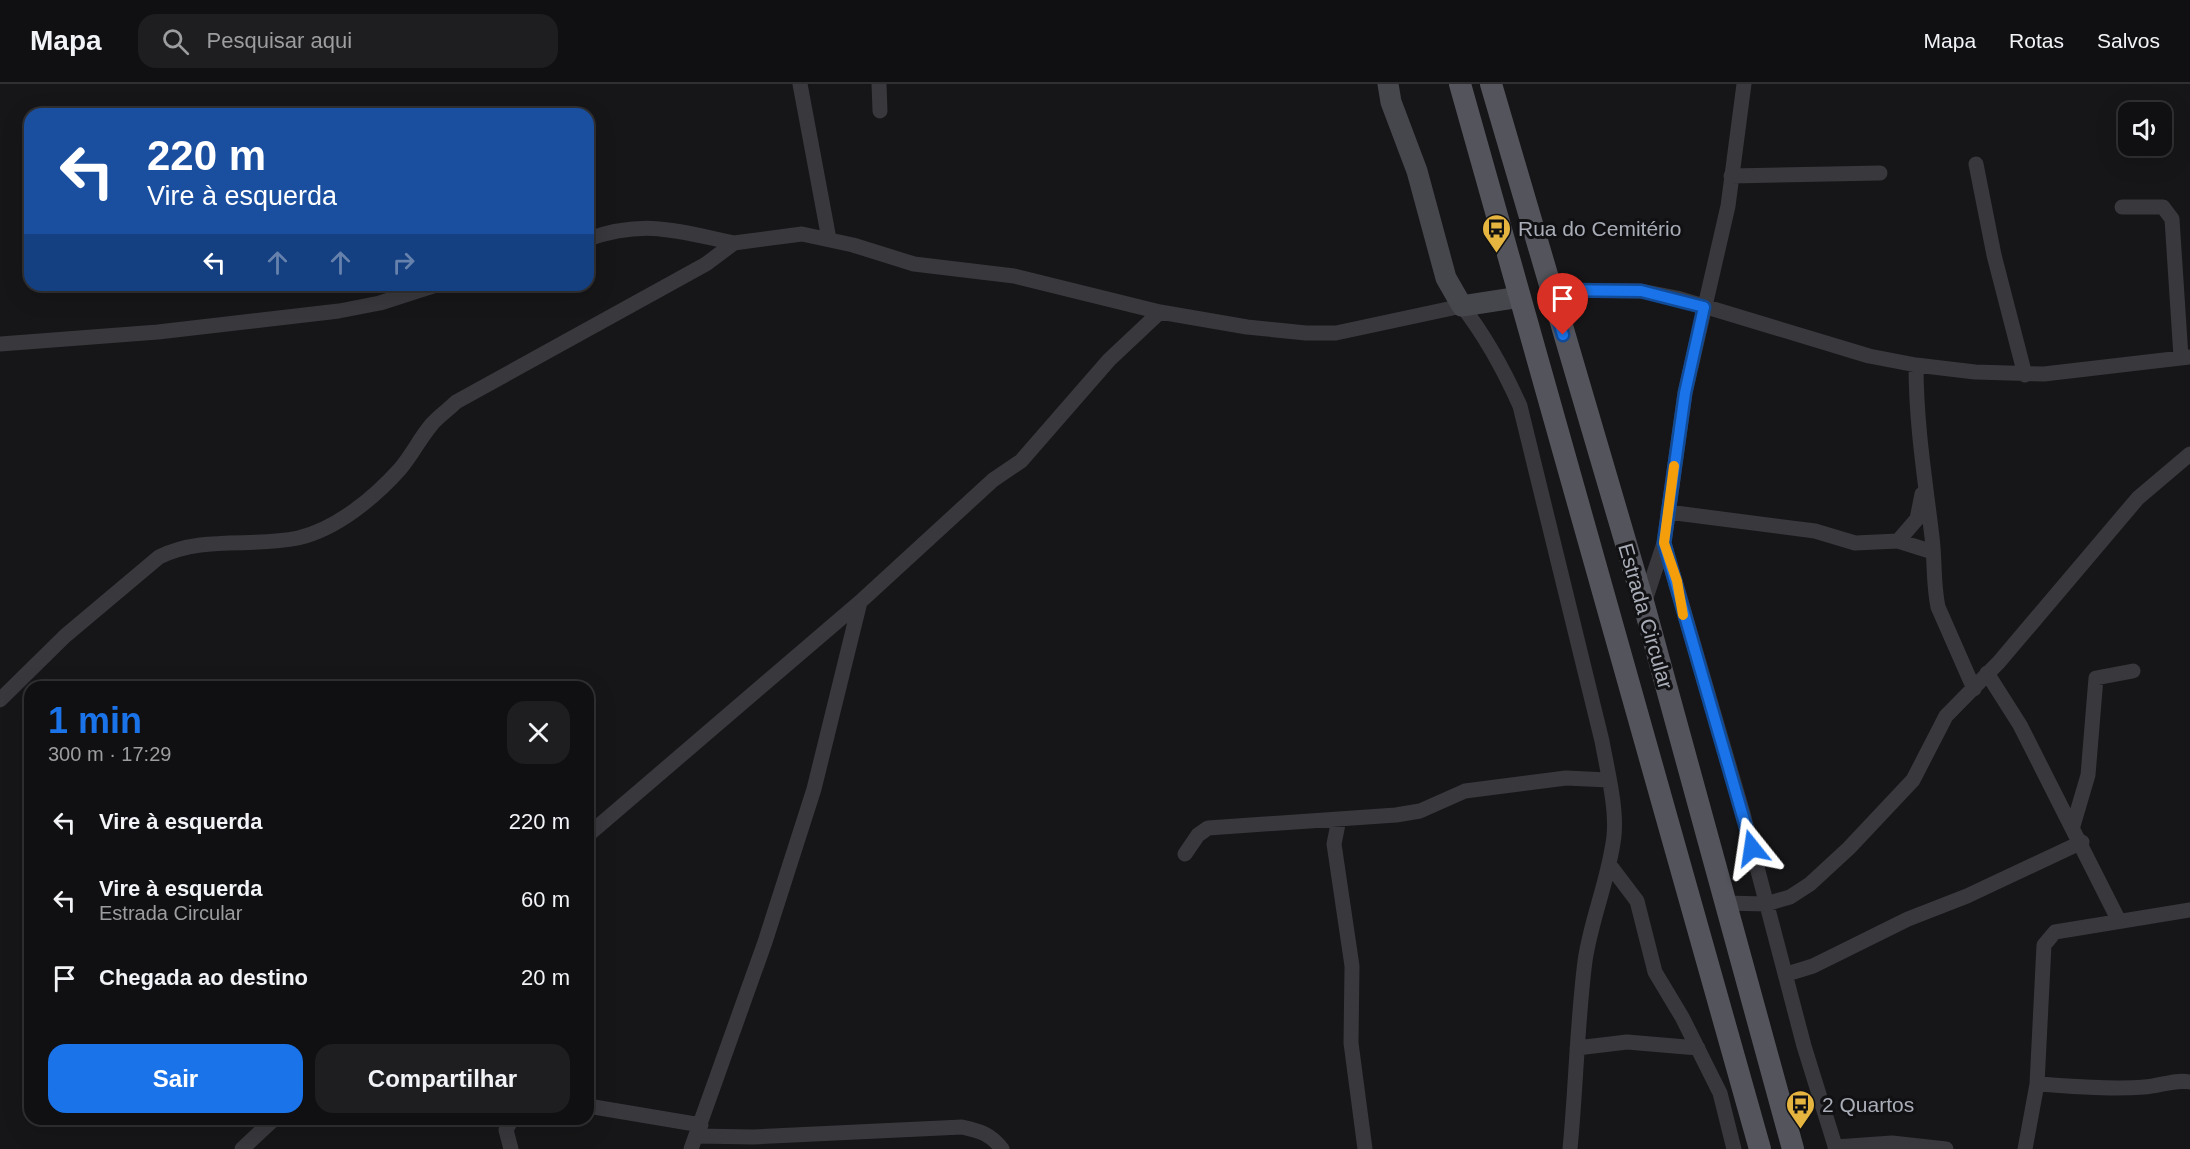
<!DOCTYPE html>
<html lang="pt">
<head>
<meta charset="utf-8">
<style>
  body { margin:0; font-family:Arial,sans-serif; background:#1e1e20; color:#f1f3f6; height:100vh; display:flex; flex-direction:column; font-size:22px; white-space:nowrap }
  * { box-sizing:border-box; margin:0 }
  p { font-size:20px; color:#9c9d9f }
  .icon { flex:none; width:33px; height:33px; fill:none; stroke:currentColor; stroke-width:2; stroke-linecap:round; stroke-linejoin:round }
  .map { position:relative; flex:1; overflow:hidden }
  .drawer { position:absolute; left:24px; top:597px; width:570px; height:444px; display:flex; flex-direction:column; background:#101012; border-radius:18px; box-shadow:0 6px 24px #0002,0 0 0 2px #303032 }
  .drawer>* { flex:none }
  .banner { position:absolute; left:24px; top:24px; width:570px; height:183px; border-radius:18px; box-shadow:0 6px 24px #0002,0 0 0 2px #303032; background:#1a4fa0; color:#fff; overflow:hidden }
  .controls { position:absolute; left:2118px; top:18px; display:grid; gap:12px }
  .controls a { display:grid; place-items:center; width:54px; height:54px; border-radius:12px; background:#101012; box-shadow:0 6px 24px #0002,0 0 0 2px #303032; font-size:30px }
  .pin { position:absolute; display:grid; place-items:center; width:51px; height:51px; color:#fff; margin:-62px -26px; border-radius:50% 50% 50% 0; rotate:-45deg; box-shadow:0 0 6px #0007 }
  .pin .icon { rotate:45deg }
  .me { position:absolute; width:66px; margin:-33px; rotate:345deg; stroke-linejoin:round; filter:drop-shadow(0 0 4px #0008) }
  .turn { display:flex; align-items:center; gap:21px; height:126px; padding:0 24px; font-size:27px }
  .turn .icon { width:78px; height:78px; stroke-width:2.5 }
  .turn b { display:block; font-size:42px; line-height:51px }
  .lanes { display:flex; align-items:center; height:57px; padding:0 24px; background:#0003; justify-content:center; gap:30px; direction:ltr }
  .lanes .off { opacity:.35 }
  .round { display:grid; place-items:center; flex:none; width:63px; height:63px; border-radius:18px; background:#1e1e20 }
  .overview { display:flex; align-items:center; justify-content:space-between; height:102px; padding:0 24px }
  h1 { font-size:36px; font-weight:600; line-height:45px; color:#1a73e8 }
  .cta { display:flex; gap:12px; margin-top:auto; padding:12px 24px }
  .cta a { flex:1; height:69px; border-radius:18px; background:#1a73e8; color:#fff; font-size:24px; font-weight:600; line-height:69px; text-align:center }
  .cta a+a { background:#1e1e20; color:#f1f3f6 }
  ul { padding:0; list-style:none }
  li { display:flex; align-items:center; gap:18px; height:78px; padding:0 24px }
  li div { flex:1 }
  li b { display:block; font-size:22px }
  li em { font-style:normal }
  header { display:flex; align-items:center; gap:36px; box-sizing:border-box; height:84px; padding:0 30px; background:#101012; border-bottom:2px solid #303032 }
  header strong { font-size:28px }
  nav { display:flex; gap:33px; margin-inline-start:auto; font-size:21px }
  .search { width:420px; height:54px; background:#1e1e20; display:flex; align-items:center; gap:15px; box-sizing:border-box; padding:0 21px; border-radius:18px; color:#9c9d9f; font-size:22px }
  .map>svg:first-child { display:block }
  .lines { fill:none; stroke-linecap:round; stroke-linejoin:round }
  .street { stroke:#38383d; stroke-width:15 }
  .secondary { stroke:#46474d; stroke-width:21 }
  .primary { stroke:#54555c; stroke-width:22 }
  .route-casing { stroke:#114b97; stroke-width:15 }
  .route { stroke:#1a73e8; stroke-width:10 }
  .slow { stroke:#f59e0b; stroke-width:10 }
  .labels { text-anchor:middle; dominant-baseline:central; stroke-width:6; stroke-linejoin:round; paint-order:stroke }
  .poi-label { font-size:21px; fill:#a9adb7; stroke:#111113; text-anchor:start }
  .street-label { font-size:21px; fill:#a9adb7; stroke:#111113 }
</style>
</head>
<body>
<header>
<strong>Mapa</strong>
<div class="search"><svg class="icon" aria-label="search" viewBox="0 0 24 24"><circle cx="10" cy="10" r="6"/><path d="M15 15l6 6"/></svg>Pesquisar aqui</div>
<nav><a>Mapa</a><a>Rotas</a><a>Salvos</a></nav>
</header>
<div class="map">
<svg width="2190" height="1065" viewBox="0 0 2190 1065">
  <rect width="100%" height="100%" fill="#161618"/>
  <g class="lines">
    <path class="street" d="M800 0 829 155
      M879 0 880 27
      M1976 80 1994 171 2025 291
      M1731 92 1880 89
      M2122 123H2163L2172 135 2181 273
      M588 155C646 135 677 147 734 159
      M1550 206 1641 207 1677 214 1869 272 1916 281 1975 288 2044 290 2190 273
      M0 260 158 248 339 227 380 219 436 201
      M1916 281C1916 340 1925 395 1932 453 1935 476 1933 500 1938 523L1974 605
      M1668 428 1815 447 1855 459 1898 457 1917 435 1922 410
      M1898 457 1933 468
      M1664 459 1742 726 1804 962 1836 1065
      M1644 520 1664 459 1685 309 1728 122 1744 0
      M1987 589 2020 641 2119 837
      M0 616 65 552 159 473C204 451 251 464 298 454 337 445 375 413 400 385 412 371 420 354 432 340 439 332 448 326 456 318L706 180 734 159 802 150 853 161 914 180 1014 192 1160 228 1247 243 1306 249H1336L1462 222C1486 253 1504 286 1520 322L1602 657C1607 685 1617 724 1614 752 1609 795 1591 835 1585 877 1577 940 1576 1003 1570 1065
      M1339 735 1334 760 1352 882 1351 959 1365 1065
      M2073 742 2088 691 2096 594 2133 587
      M588 751 860 518 993 396 1021 377 1109 276 1160 228
      M1185 770 1198 751 1208 744 1396 731 1420 727 1465 707 1566 694 1608 696
      M1609 780 1637 817 1655 888 1682 933 1720 1009 1734 1065
      M1725 819 1766 820 1790 813 1810 800 1849 764 1913 696 1946 632 1999 578 2138 414 2190 370
      M1787 890 1813 882 1908 835 1967 812 2082 758
      M1577 964 1627 958 1698 964
      M2037 1000C2072 1002 2109 1006 2144 1003 2160 1002 2175 995 2190 998
      M588 1022 701 1041
      M698 1052 753 1053 962 1043C980 1047 991 1050 1002 1065
      M1835 1063 1892 1059 1946 1065
      M242 1065 274 1035
      M511 1065 506 1046 512 1035
      M691 1065 765 858 814 705 860 518
      M2025 1065 2037 1000 2044 861 2055 848 2190 826"/>
    <path class="secondary" d="M1388 0 1391 18 1417 87 1446 194 1462 222 1520 213"/>
    <path class="primary" d="M1460 0 1760 1065
      M1491 0 1644 521 1793 1065"/>
  </g>
  <g class="lines">
    <defs>
      <path id="route" d="M1563 251 1550 206 1641 207 1704 223 1685 309 1664 459 1752 764"/>
    </defs>
    <use href="#route" class="route-casing"/>
    <use href="#route" class="route"/>
    <path class="slow" d="M1674 382 1664 459 1677 497 1683 531"/>
  </g>
  <defs>
    <symbol id="bus-pin" viewBox="-11 -11 22 30"><path d="M0 17L-7.5 6A9.5 9.5 0 1 1 7.5 6Z" fill="#e6b540" stroke="#111113"/><path d="M-5-6H5V4H4V6H2V4H-2V6H-4V4H-5ZM-3.5-4V0h7V-4ZM-3.5 1.2v1.5H-2V1.2ZM2 1.2v1.5H3.5V1.2Z" fill="#111"/></symbol>
  </defs>
  <g fill-rule="evenodd">
    <use href="#bus-pin" x="1480" y="128" width="33" height="45"/>
    <use href="#bus-pin" x="1784" y="1004" width="33" height="45"/>
  </g>
  <g class="labels">
    <g class="poi-label">
      <text x="1518" y="144">Rua do Cemitério</text>
      <text x="1822" y="1020">2 Quartos</text>
    </g>
    <g class="street-label">
      <text transform="translate(1646 532) rotate(74)">Estrada Circular</text>
    </g>
  </g>
</svg>
<div class="controls">
<a><svg class="icon" aria-label="sound" viewBox="0 0 24 24"><path d="M4 9h4l5-4v14l-5-4H4zM17 9q2 3 0 6"/></svg></a>
</div>
<div class="pin" style="left:1563px;top:251px;background:#d93025"><svg class="icon" aria-label="arrive" viewBox="0 0 24 24"><path d="M6 21V4h12l-3 4 3 4H6"/></svg></div>
<svg class="me" style="left:1752px;top:764px" viewBox="-20 -20 40 40"><path d="M0-17L14 15 0 8-14 15z" fill="#1a73e8" stroke="#fff" stroke-width="4"/></svg>
<div class="banner">
<div class="turn"><svg class="icon" aria-label="left" viewBox="0 0 24 24"><path d="M17 20v-9H6M10 6l-5 5 5 5"/></svg><div><b>220 m</b>Vire à esquerda</div></div>
<div class="lanes"><svg class="icon" aria-label="left" viewBox="0 0 24 24"><path d="M17 20v-9H6M10 6l-5 5 5 5"/></svg><svg class="icon off" aria-label="ahead" viewBox="0 0 24 24"><path d="M12 20V5M6 11l6-6 6 6"/></svg><svg class="icon off" aria-label="ahead" viewBox="0 0 24 24"><path d="M12 20V5M6 11l6-6 6 6"/></svg><svg class="icon off" aria-label="right" viewBox="0 0 24 24"><path d="M7 20v-9h11M14 6l5 5-5 5"/></svg></div>
</div>
<section class="drawer">
<div class="overview"><div><h1>1 min</h1><p>300 m · 17:29</p></div><a class="round"><svg class="icon" aria-label="close" viewBox="0 0 24 24"><path d="M6 6l12 12M18 6L6 18"/></svg></a></div>
<ul>
<li><svg class="icon" aria-label="left" viewBox="0 0 24 24"><path d="M17 20v-9H6M10 6l-5 5 5 5"/></svg><div><b>Vire à esquerda</b></div><em>220 m</em></li>
<li><svg class="icon" aria-label="left" viewBox="0 0 24 24"><path d="M17 20v-9H6M10 6l-5 5 5 5"/></svg><div><b>Vire à esquerda</b><p>Estrada Circular</p></div><em>60 m</em></li>
<li><svg class="icon" aria-label="arrive" viewBox="0 0 24 24"><path d="M6 21V4h12l-3 4 3 4H6"/></svg><div><b>Chegada ao destino</b></div><em>20 m</em></li>
</ul>
<div class="cta"><a>Sair</a><a>Compartilhar</a></div>
</section>
</div>
</body>
</html>
